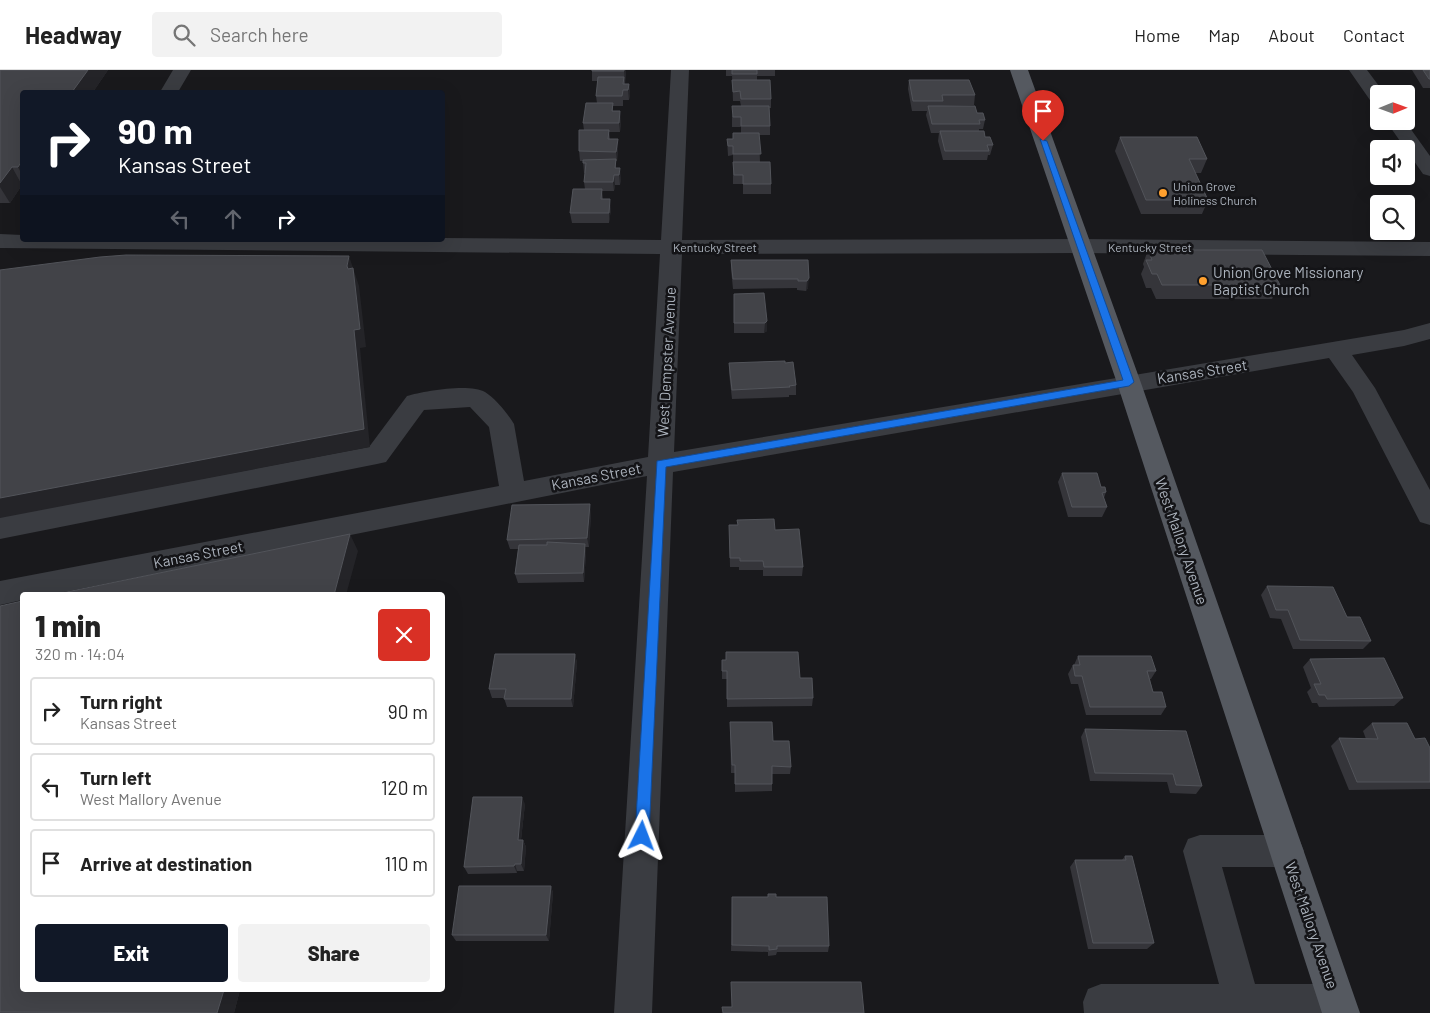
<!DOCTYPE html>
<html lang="en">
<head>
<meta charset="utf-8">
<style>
  body { margin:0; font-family:Barlow,sans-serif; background:#f2f2f2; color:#222; height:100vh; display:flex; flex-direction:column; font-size:19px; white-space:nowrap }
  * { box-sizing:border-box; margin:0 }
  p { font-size:16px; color:#767676 }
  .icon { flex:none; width:28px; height:28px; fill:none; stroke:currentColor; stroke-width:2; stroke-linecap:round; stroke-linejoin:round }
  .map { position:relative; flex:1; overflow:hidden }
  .side { position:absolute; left:20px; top:522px; width:425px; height:400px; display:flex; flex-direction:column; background:#fff; border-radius:5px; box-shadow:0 5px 20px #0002 }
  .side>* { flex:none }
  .banner { position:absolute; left:20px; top:20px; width:425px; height:152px; border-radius:5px; box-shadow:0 5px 20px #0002; background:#111827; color:#fff; overflow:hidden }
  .needle { width:32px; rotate:89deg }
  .tools { position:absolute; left:1370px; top:15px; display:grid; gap:10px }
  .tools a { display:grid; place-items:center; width:45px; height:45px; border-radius:5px; background:#fff; box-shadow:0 5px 20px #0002; font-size:25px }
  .pin { position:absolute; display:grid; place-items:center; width:42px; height:42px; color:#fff; margin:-51px -21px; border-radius:50% 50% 50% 0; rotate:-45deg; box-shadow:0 0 5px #0007 }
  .pin .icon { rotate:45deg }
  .me { position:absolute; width:55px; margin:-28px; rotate:3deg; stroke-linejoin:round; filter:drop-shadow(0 0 4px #0008) }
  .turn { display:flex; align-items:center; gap:18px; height:105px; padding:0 15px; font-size:22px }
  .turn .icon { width:65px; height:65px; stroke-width:2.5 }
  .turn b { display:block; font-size:35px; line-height:42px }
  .lanes { display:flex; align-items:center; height:48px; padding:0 15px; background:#0003; justify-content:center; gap:25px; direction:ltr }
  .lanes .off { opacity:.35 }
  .round { display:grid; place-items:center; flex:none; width:52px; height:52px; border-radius:5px; background:#f2f2f2 }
  .headline { display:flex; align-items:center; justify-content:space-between; height:85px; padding:0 15px }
  h1 { font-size:30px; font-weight:800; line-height:38px }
  .primary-button { display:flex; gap:10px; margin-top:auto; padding:10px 15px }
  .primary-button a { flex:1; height:58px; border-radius:5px; background:#111827; color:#fff; font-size:20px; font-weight:800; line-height:58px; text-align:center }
  .primary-button a+a { background:#f2f2f2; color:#222 }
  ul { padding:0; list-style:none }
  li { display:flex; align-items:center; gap:15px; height:68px; margin:0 10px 8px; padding:0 5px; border:2px solid #e0e0e0; border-radius:5px }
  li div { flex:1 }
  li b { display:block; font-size:19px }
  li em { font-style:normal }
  header { display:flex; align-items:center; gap:30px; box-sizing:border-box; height:70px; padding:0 25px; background:#fff; border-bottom:1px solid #e0e0e0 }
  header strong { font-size:24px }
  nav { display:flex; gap:28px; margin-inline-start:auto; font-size:18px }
  .search { width:350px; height:45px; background:#f2f2f2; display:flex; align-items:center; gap:12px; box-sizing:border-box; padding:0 18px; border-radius:5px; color:#767676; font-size:19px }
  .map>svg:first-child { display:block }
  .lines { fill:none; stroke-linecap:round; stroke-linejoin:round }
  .minor { fill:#3a3c41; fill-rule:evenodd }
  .major { fill:#555960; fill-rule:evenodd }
  .wall { fill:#35353a }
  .shaded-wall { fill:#242428 }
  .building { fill:#424348; stroke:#52545a }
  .route { fill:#1a73e8; stroke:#114b97 }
  .poi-dot { fill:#ffa02e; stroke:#141417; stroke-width:2 }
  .labels { text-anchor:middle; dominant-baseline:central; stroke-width:5; stroke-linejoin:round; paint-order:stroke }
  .far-poi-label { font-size:12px; fill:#abb2bc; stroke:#141417; text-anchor:start }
  .far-street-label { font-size:12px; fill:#abb2bc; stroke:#141417 }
  .poi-label { font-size:15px; fill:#abb2bc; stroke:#141417; text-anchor:start }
  .street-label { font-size:15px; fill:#abb2bc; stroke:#141417 }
</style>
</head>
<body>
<header>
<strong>Headway</strong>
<div class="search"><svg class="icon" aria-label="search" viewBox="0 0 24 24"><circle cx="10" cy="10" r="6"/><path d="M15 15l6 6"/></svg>Search here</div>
<nav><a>Home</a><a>Map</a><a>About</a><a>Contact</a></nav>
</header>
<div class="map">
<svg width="1430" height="943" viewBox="0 0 1430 943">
  <rect width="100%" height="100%" fill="#19191c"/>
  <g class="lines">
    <path class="minor" d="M173 0H191L178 22H160Z
      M671 0H689L682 170 1080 169 1430 172V186L1080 183 682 184 674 382 1404 260 1430 253V269L1404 276 1352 285 1375 318 1430 420V455L1420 452 1353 322 1329 288 673 402 652 943H614L647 406 49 525H22V530L0 535V511L499 416 489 357 470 337 424 340 386 392 377 394 0 469V447L369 377 407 326C423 321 470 313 485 322 495 328 508 344 514 354L524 411 648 387 660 184 0 178V164L22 165V170L442 168 661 170Z
      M1349 0H1367L1385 24H1379V34L1372 33Z
      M1386 51H1405L1430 86V106L1423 104Z
      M1200 765H1287L1299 769 1304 781 1299 793 1287 797H1222L1255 914H1337L1350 919 1355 932 1351 943H1084L1083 932 1088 919 1101 914H1219L1183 781 1188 769Z"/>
    <path class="major" d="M1010 0H1028L1141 313 1360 943H1322L1117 313Z"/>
  </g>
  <path class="wall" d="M0 0H108L93 22H22V115L10 133H0Z
    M592 0H626L625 14H629L630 24 629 30H623V36H613V41L621 51 620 62H609L610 69 618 78 617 91H616V98L621 108 620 115H615L614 121H602L603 129 611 139 609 153H572L570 143 585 119 584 112 585 103H584L583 91H580L579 81 584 60 583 53 597 33 596 26 598 11H592Z
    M726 0H775V6H757V10L771 29V38H769L770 56V65H759L760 92 771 114V124H743V114H733V85L728 86 727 69H733V63H741V57H732V46L741 36 740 31H733L732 6H726Z
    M1412 0H1430V18H1423Z
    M909 10 975 25 974 35 942 36 977 43 985 50 983 59H979V61L993 75 990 85H988L987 90H943L938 71 939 63H931L926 45 927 41H912L908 19Z
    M1120 67 1207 89 1201 103H1195L1208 130 1202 144H1141L1115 81Z
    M1148 180 1280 215 1272 229H1156L1151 218H1146L1141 204 1144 197 1143 194Z
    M731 190H808V218L806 221 797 220V218L733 219 731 199Z
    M734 224 767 251V261L764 263H734Z
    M729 293H785L796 315V325H789V327L732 329 729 303Z
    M1062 403 1101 417 1106 422 1104 428 1107 437 1102 447H1068L1058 412Z
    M591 443 589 477H585L586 483 584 512 518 513 515 504 518 479H510L507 470Z
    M729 455 775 460 803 497 802 506H763V500H739V497H730Z
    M1267 516 1347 547 1371 571 1363 579H1293L1281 549 1270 548 1261 525Z
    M0 536 22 920H240L234 943H0Z
    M575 584 577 593 573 637H507L504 628H492L489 619Z
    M1078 586 1156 601 1151 609H1150L1153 622 1166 637 1161 645H1086L1078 614H1071L1068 604 1073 595H1074Z
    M1310 589 1403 628 1394 636 1319 637 1317 633H1312L1307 622 1311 618 1303 597Z
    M722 590 800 608 813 628 812 636 727 637V609H722Z
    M730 652 773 671 791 697 790 704H772V721L735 722V703H731Z
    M1372 653 1415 669 1430 678V719L1349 720 1331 676 1339 668 1366 669 1363 661Z
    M1085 659 1202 716 1196 724 1170 723 1167 712 1090 711 1081 667Z
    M525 734 521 770H523L526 777 524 801H517V803L468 804 464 797Z
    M1125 786 1154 873 1147 879H1088L1070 797 1075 790H1122Z
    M551 816 553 823 549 871H456L452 865Z
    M732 827H776L829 876 828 882H777L776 885 768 886V882L731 881Z"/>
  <path class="shaded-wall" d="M88 0H108L93 22H72Z
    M624 0H626L625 11Z
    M629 14 630 24 629 30 628 20Z
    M620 41 621 51 620 62 619 53Z
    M618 69V78L617 91 616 82Z
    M22 91V105L18 97Z
    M12 97 22 115 10 133 0 117V113Z
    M620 98 621 108 620 115 619 105Z
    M614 105 615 115 614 121 613 112Z
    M610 129 611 139 609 153V143Z
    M349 186 359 216 366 277 360 278 370 377 0 448V428L354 260 353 214 347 196Z
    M809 208 808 218 806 221 807 211Z
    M767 251V261L764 263 765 253Z
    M590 434 591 443 589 477 587 468Z
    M350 464 358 481 346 525H334Z
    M585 474 586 483 584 512 583 503Z
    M575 584 577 593 573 637 571 629Z
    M522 727 525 734 520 778 518 770Z
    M523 770 526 777 524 801 521 794Z
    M515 794 517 801V803L514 796Z
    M551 816 553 823 549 871 546 865Z
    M224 920H240L234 943H217Z"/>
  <path class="building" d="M0 0H88L72 22H22V91L18 97H12L0 113Z
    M592 0H624V1H592Z
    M732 0H757V4H732Z
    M1423 0H1430V9H1429Z
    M598 7H624L623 14H629L628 20H623L622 26H596Z
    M732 10H770L771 29H741L740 21 733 22Z
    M909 10H969L975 25H942L943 31H913Z
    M586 33H613L612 41H620L619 53H583Z
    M732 36H769L770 56H741V47H733Z
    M928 36H975L977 43H983L985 50H979L980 54H932Z
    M579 60H609L608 69H618L616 82 579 81Z
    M940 61H984L985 67H990L993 75H987L989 81H945Z
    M733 63H759L761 84H733V76H728L727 69H733Z
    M1120 67H1197L1207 89H1189L1208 130H1146Z
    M616 89 615 98H620L619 105H614L613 112H584L586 93H583V90Z
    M733 92H770L771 114H743V105H734Z
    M573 119H602L601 129H610L609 143H570Z
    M1148 180H1262L1280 215H1162L1157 204H1152L1146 190H1152Z
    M126 185 349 186 347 196 348 199 353 198 360 259 354 260 364 359 0 428V200L100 187Z
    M731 190H808L809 208 807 211H798V209H733Z
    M764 223 767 251 765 253H734V224Z
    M785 291V293L793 292 796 315 789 316 790 317 732 320 729 293Z
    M1062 403H1097L1101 417H1105L1106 422 1102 423 1107 437H1072Z
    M590 434 587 468 507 470 512 435Z
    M774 449 775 460 799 459 803 497H764L763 491H740V488H730L729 455H738L737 450Z
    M350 464 334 525H52Z
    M547 472 585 474 583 503 515 504 519 475H547Z
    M1267 516 1333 517 1347 547H1360L1371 571 1300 570 1288 540H1276Z
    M22 531V920H224L217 943 0 942V536Z
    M726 582H798L800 608H812L813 628 727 629V601H722V590H726Z
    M495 584H575L571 629H504L506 619H489Z
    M1078 586H1151L1156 601H1147L1153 622H1162L1166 637H1090L1082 606H1075L1073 595H1080Z
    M1384 588 1403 628 1327 629 1325 625H1319L1314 614H1321L1310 589Z
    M730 652H772L773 671H789L791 697 772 696V714H735V695H732Z
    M1372 653H1407L1415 669 1425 668 1430 678V712H1357L1339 668 1378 669Z
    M1085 659 1186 661 1202 716 1176 715 1173 704 1095 703Z
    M473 727H522L518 770H523L521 794H515L514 796 464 797Z
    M1125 786H1132L1154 873H1093L1075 790H1126Z
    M459 816H551L546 865H452Z
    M768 824H776V827H827L829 876H777V879L769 880V876L732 875V827H768Z
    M731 912H861L864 943H723L722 937H732Z"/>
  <path class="route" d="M1040 69 1047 71 1134 312 1129 316 666 397 649 766 647 771 642 773 637 771 635 766 657 391 1123 310Z"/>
  <g class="poi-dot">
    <circle cx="1163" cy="123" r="5"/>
    <circle cx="1203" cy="211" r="5"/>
  </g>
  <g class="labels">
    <g class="far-poi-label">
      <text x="1173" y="116">Union Grove<tspan x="1173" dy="14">Holiness Church</tspan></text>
    </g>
    <g class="far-street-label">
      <text x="715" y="177">Kentucky Street</text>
      <text x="1150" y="177">Kentucky Street</text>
    </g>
    <g class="poi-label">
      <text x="1213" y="202">Union Grove Missionary<tspan x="1213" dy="17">Baptist Church</tspan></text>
    </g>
    <g class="street-label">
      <text transform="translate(666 292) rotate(-87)">West Dempster Avenue</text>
      <text transform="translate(1202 301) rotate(-9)">Kansas Street</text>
      <text transform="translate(596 406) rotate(-11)">Kansas Street</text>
      <text transform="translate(1182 471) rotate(71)">West Mallory Avenue</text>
      <text transform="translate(198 484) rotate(-11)">Kansas Street</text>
      <text transform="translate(1312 855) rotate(71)">West Mallory Avenue</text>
    </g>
  </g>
</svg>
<div class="tools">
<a><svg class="needle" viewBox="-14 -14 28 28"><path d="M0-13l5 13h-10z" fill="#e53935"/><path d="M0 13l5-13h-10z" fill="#767676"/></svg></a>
<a><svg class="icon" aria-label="sound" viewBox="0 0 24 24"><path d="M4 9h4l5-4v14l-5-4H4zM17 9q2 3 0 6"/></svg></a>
<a><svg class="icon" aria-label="search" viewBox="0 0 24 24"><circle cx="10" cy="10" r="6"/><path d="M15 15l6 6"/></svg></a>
</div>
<div class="pin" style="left:1043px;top:71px;background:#d93025"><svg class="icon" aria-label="arrive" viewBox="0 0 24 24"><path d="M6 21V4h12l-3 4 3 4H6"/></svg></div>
<svg class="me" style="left:642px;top:766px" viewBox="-20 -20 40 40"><path d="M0-17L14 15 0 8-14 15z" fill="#1a73e8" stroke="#fff" stroke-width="4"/></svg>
<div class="banner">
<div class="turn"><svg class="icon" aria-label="right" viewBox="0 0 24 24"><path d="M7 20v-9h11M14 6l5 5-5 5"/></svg><div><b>90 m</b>Kansas Street</div></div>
<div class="lanes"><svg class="icon off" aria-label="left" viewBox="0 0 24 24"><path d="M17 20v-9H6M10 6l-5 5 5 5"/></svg><svg class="icon off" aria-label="ahead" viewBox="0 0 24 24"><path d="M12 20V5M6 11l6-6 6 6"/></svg><svg class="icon" aria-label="right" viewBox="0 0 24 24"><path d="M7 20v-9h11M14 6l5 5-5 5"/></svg></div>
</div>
<section class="side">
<div class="headline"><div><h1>1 min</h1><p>320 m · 14:04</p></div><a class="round" style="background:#d93025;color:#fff"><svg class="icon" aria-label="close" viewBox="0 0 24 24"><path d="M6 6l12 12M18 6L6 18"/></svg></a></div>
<ul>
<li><svg class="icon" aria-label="right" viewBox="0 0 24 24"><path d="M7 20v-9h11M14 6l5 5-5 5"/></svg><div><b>Turn right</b><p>Kansas Street</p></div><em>90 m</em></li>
<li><svg class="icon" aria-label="left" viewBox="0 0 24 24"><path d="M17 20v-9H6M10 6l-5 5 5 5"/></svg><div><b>Turn left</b><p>West Mallory Avenue</p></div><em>120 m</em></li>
<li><svg class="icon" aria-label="arrive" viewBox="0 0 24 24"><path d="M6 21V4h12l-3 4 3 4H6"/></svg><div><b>Arrive at destination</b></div><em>110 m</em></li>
</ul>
<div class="primary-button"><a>Exit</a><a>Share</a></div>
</section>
</div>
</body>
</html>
